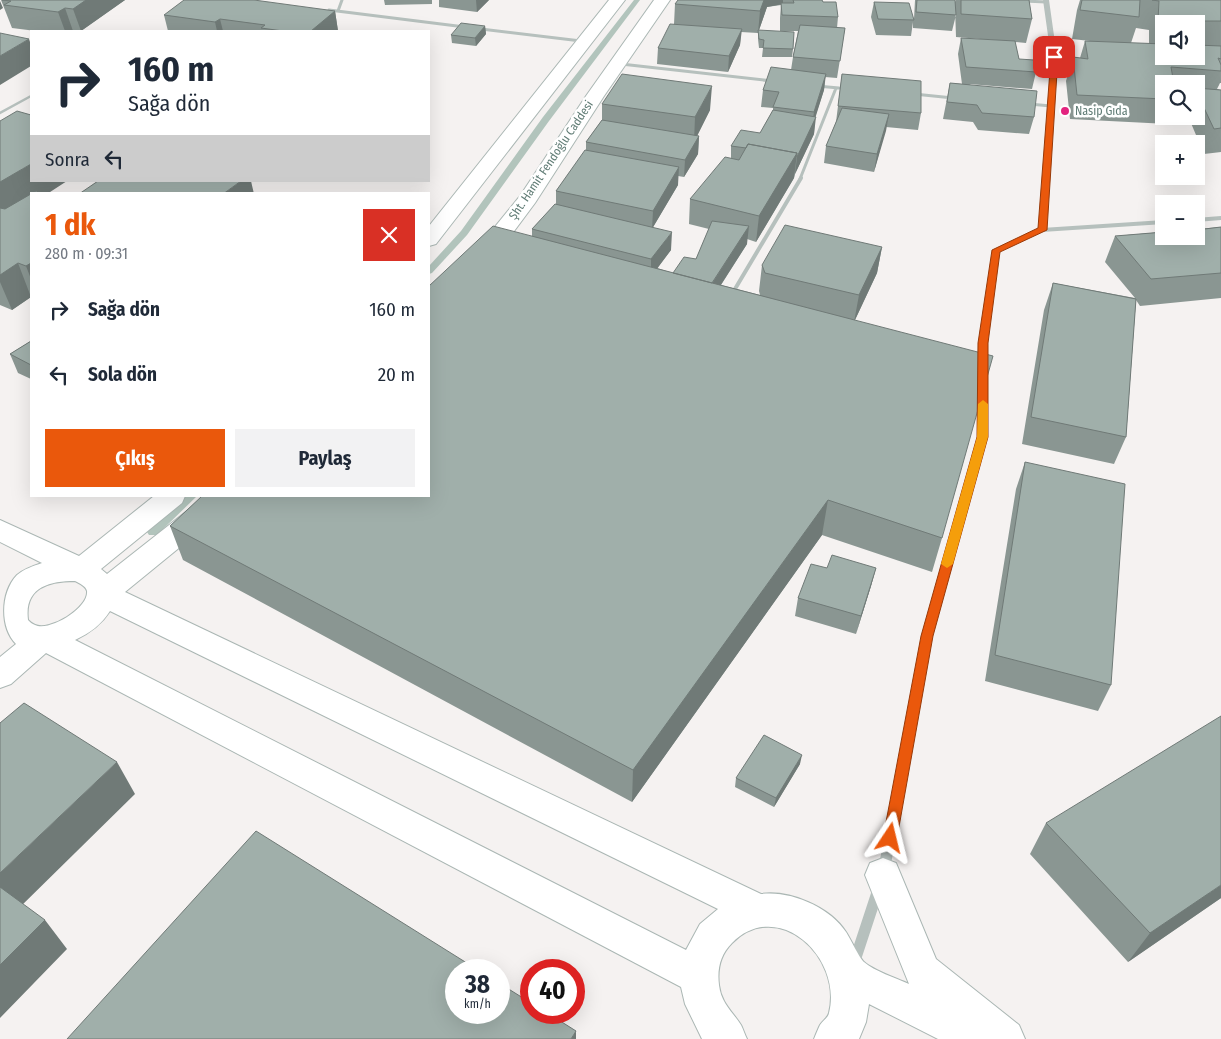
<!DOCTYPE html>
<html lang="tr">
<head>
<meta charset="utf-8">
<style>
  body { margin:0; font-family:"Fira Sans Condensed",sans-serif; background:#f2f2f3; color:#1f2937; height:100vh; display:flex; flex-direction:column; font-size:19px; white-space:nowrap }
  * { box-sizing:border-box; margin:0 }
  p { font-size:16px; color:#747a83 }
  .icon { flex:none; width:28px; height:28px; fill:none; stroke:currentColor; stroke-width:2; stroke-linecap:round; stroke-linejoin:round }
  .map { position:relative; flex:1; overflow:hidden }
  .drawer { position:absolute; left:30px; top:192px; width:400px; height:305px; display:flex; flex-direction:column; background:#fff; border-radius:0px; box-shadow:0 5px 20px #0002 }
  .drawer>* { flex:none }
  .banner { position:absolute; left:30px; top:30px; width:400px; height:152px; border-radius:0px; box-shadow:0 5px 20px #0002; background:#fff; color:#1f2937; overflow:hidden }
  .tools { position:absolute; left:1155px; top:15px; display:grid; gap:10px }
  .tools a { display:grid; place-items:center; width:50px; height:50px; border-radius:0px; background:#fff; box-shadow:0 5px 20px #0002; font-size:25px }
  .speed { position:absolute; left:445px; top:959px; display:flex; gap:10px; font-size:25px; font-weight:700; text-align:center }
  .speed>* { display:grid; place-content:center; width:65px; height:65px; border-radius:50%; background:#fff; box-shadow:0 5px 20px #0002; line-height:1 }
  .speed small { font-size:12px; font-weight:400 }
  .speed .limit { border:8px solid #d22; background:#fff; color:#111 }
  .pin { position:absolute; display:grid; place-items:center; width:42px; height:42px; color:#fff; margin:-21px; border-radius:10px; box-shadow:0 2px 8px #0006 }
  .me { position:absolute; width:55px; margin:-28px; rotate:10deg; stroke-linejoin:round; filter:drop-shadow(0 0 4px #0008) }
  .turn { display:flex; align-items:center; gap:18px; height:105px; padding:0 15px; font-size:22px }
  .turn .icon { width:65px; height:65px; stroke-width:2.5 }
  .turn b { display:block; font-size:35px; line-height:42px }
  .then { display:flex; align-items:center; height:48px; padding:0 15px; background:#0003; gap:10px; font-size:19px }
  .round { display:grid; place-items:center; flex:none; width:52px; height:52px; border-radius:0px; background:#f2f2f3 }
  .headline { display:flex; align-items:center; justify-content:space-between; height:85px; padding:0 15px }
  h1 { font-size:30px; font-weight:700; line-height:38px; color:#ea580c }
  .primary-button { display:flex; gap:10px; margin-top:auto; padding:10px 15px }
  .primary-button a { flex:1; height:58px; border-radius:0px; background:#ea580c; color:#fff; font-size:20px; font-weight:700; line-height:58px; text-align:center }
  .primary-button a+a { background:#f2f2f3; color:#1f2937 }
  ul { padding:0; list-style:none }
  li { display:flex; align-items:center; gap:15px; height:65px; padding:0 15px }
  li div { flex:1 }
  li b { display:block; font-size:19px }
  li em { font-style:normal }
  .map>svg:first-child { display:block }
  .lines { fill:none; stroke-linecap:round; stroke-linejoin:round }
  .stream { fill:#b2c4bc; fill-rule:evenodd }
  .secondary-casing { stroke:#abb7b4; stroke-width:2 }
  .service { stroke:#b6c0bd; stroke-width:2.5 }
  .minor-far1 { stroke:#b6c0bd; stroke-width:3 }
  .minor { stroke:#b6c0bd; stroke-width:4 }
  .tertiary { fill:#b6c0bd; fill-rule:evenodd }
  .secondary { fill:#fff; fill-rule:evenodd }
  .wall { fill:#8a9692; fill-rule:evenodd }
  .shaded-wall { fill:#707a77 }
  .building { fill:#a0afaa; stroke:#707a77 }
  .route { fill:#ea580c; stroke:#983908 }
  .slow { fill:#f59e0b }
  .poi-dot { fill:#e3237f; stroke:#fff; stroke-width:2 }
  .labels { text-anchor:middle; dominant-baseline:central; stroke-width:5; stroke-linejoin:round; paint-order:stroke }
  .far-poi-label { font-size:12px; fill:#607c75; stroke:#fff; text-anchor:start }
  .far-street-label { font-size:12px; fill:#607c75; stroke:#fff }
</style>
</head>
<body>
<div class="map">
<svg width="1221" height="1039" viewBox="0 0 1221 1039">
  <rect width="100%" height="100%" fill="#f5f2f1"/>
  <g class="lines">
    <path class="stream" d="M634 0H640L549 121 467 235 432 273 429 274V266L461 231 543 117Z
      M185 496H197L157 535H149L147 532 149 529Z"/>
    <defs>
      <path id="secondary" d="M609 0H625L436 244 429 246V226Z
        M654 0H670L604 96 535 203 497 254 437 316 429 318V298L481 244 520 196 586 96Z
        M154 496H185L182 503 101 569 107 574 206 496H237L234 503 125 592 761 894C790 890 830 907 846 932 850 938 860 959 864 962 874 971 896 978 909 984L865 875 870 863 883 858 896 863 936 959 1019 1025 1025 1039H938L869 1004 866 1022 859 1039H814C816 1034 818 1029 820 1025 823 1020 828 1018 829 1013 843 957 778 897 732 943 720 955 717 969 719 985 721 1003 732 1011 741 1025 743 1029 745 1035 747 1039H702L685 1004 681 987 46 653 11 684 0 688V657L16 644C0 628 0 593 17 575 24 569 33 566 42 563L0 542V520L79 556ZM75 581C79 583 86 586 87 591 89 608 49 632 35 625 32 624 30 622 28 620 24 588 48 581 75 581ZM110 611 718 909 700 924 686 950 75 640C90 633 101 625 110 611Z"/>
    </defs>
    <use href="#secondary" class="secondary-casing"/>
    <path class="service" d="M0 113 31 96"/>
    <path class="minor-far1" d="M1024 1 1046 2
      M329 10 465 27
      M338 11 342 0
      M481 29 581 41
      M621 64 772 81
      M817 86 839 88
      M914 94 953 98
      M1029 104 1051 106
      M800 179 836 88"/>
    <path class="minor" d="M1196 220 1221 218
      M1042 230 1164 222
      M732 294 801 178"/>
    <path class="tertiary" d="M1043 0H1049L1057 57 1045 230 999 251 987 343V364L983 366 979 364V343L993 250 1039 229 1051 57Z
      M980 378H983L987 380V437L932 636 890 870 888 874 884 875 880 874 878 870 922 636 979 437V380Z
      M878 885 882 886 884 890 860 963 858 967 854 969 850 967 848 963 872 890 874 886Z"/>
    <use href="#secondary" class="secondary"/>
  </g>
  <path class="wall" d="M1 0H125L81 31H36L12 28Z
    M384 0H432V4L385 5Z
    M439 0H489L477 12 439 7Z
    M678 0H822L823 2 838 17 837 28H845L837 78 825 77 824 90 815 117 814 134 795 174 794 178 756 242 747 239V244L721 285 760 295 759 291 762 265 882 247 877 273 855 320 942 538 932 572 822 535 632 802 183 560 170 526 532 236V229L556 204V191L586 150V142L602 120V104L710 110 697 136H699L698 154 684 177 678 176V185L653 227 671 250 657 268 673 273 696 259 709 229 689 224 690 199 731 158V146L760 133 773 110V108L761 107 763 90 791 70 793 57 798 31H780V18L781 5 767 7 759 30 793 49 792 57H762L763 48H759L758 39V33L741 32 740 45 728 72 657 64 658 48 674 24 675 4Z
    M915 0H955V2L956 0H1029L1032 19 1026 43 1015 42 1019 59 1036 72 1032 89 969 84 1034 117 1029 134 978 130 973 122 943 119 950 83 962 84 958 54 961 38 1005 41 956 37 955 7 956 15 952 31 913 28V22L911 36 876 35 871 17 874 2 914 19Z
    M1080 0H1221V83H1220L1217 89 1221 90V152L1204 154 1188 116H1196V84H1164V116H1171L1168 124 1070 119 1066 81 1073 57 1080 58 1085 41H1090L1072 39 1077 10ZM1164 24H1196V56H1164ZM1136 28 1149 30V44L1131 43Z
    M335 11 338 31H168L164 15Z
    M485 26 486 34 476 46 452 43 451 35Z
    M842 74 921 113 918 130 886 127 874 172 824 163 826 146 836 122Z
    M0 121 31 194V297L12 310 0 305Z
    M1221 227V298L1140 306 1136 300 1126 437 1114 464 1022 444 1044 310 1053 283 1135 298 1105 262 1115 236Z
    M31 341V379L18 373 10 354Z
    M1025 462 1111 685 1098 711 985 681 1016 489Z
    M827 568H876L871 586 856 634 795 616 798 598Z
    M800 764 774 807 735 787 736 778Z
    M1046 823 1221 898 1128 962 1030 854Z"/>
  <path class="shaded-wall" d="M86 0H125L81 31 73 9Z
    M476 0H489L477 12Z
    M764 0H768L767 7 758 33 760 11Z
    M768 0H783V4L767 7Z
    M0 1 3 8 0 10Z
    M65 8 73 31H65L58 12Z
    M335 11 338 31H311Z
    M220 19 223 31H217L215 22Z
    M485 26 486 34 476 46 475 38Z
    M742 29 740 45 728 72 729 56Z
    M29 39 31 45V66L0 85V56Z
    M826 74 824 90 814 122 816 117 814 134 795 174 797 157 812 125 814 112Z
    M712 86 710 110 694 142 695 117Z
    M889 114 886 131 874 172 877 154Z
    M699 136 698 154 684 177 685 160Z
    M797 153 794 178 756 242 759 216Z
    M31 164V181H67L47 194H31L0 223V182Z
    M679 167 678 185 652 229 653 211Z
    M241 181H251L254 194H223Z
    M749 226 747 244 706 308 708 290Z
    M672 232 671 250 651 277V259Z
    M882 247 877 273 854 322 859 295Z
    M18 263 31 297 12 310 0 282V275Z
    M31 263V279L26 266Z
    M828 500 822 535 632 802 633 770Z
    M876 568 871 586 856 634 861 616Z
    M802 755 800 764 774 807 776 798Z
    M117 762 135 794 16 911 0 891V873Z
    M1221 885V898L1128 962 1150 933Z
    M45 920 67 949 0 1018V965Z
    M576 1031V1039H571Z"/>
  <path class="building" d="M2 0H86L73 9 65 8 58 12 4 5 11 1Z
    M184 0H254L335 11 311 31H283L261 28 265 25 220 19 215 22 164 15Z
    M678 0H764L760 11 675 4Z
    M793 0H822L823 2H836L838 17 782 15 781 3H794Z
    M917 0H955L956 15 916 12Z
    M961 0H1029L1032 19 961 14Z
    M1082 0H1140L1139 17 1080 10Z
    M1152 0H1221V21H1194V24H1164V25H1163L1158 20 1159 1Z
    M874 2 909 3 914 20 878 19Z
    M461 23 485 26 475 38 451 35Z
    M670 24 742 29 729 56 658 48Z
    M800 25 845 28 840 61 793 57Z
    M758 30 794 32 793 49 763 48 764 40 759 39Z
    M0 33 29 39 0 56Z
    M961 38 1015 41 1019 59 1034 60 1036 72 966 67Z
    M1085 41 1164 44V56H1196V45L1221 46V59L1218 58 1221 65V71L1171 67 1174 84H1164V99L1077 95 1073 57 1088 59Z
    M771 67 826 74 814 112 773 107 779 92 763 90Z
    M622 74 712 86 695 117 602 104Z
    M842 74 921 81V113L838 106Z
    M950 83 1037 91 1034 117 982 113 977 105 947 102Z
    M1196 88 1221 90V128L1214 129 1196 91Z
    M842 108 889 114 877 154 826 146Z
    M773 110 816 117 797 157V153L748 144 746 148 731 146 741 130 760 133Z
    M17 111 31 115V164L0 182V121Z
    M602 120 699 136 685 160 586 142Z
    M748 144 797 153 759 216 690 199 725 157 739 160Z
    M585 150 679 167 653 211 556 191Z
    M98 181H241L223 194H79Z
    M36 191 45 194H31V263L26 266 18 263 0 275V208L5 209Z
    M555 204 672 232 651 259 532 229Z
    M712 221 749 226 712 283 673 273 684 257 696 259Z
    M785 225 882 247 859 295 765 273 762 265Z
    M493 226 993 356 942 538 828 500 633 770 170 526 202 496H429V286Z
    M1221 227V273L1151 279 1115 236 1164 232V236H1196V230Z
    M1053 283 1136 299 1126 437 1031 417Z
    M31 341V365L10 354Z
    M1025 462 1125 484 1111 685 995 655Z
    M832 555 876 568 861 616 798 598 811 564 827 568Z
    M24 703 117 762 0 873V723Z
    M1221 716V885L1150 933 1046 823Z
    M764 735 802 755 776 798 736 778Z
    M256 831 478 970H456V1012H499V983L531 1003V1012H546L576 1031 571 1039H67Z
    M0 887 45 920 0 965Z"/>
  <path class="route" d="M1054 55 1058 57 1047 230 1000 252 988 343V437L933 636 897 838 895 843 890 845 885 843 883 838 921 636 977 437 978 343 992 250 1038 228 1051 57Z"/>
  <path class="slow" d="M983 400 988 404V437L953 564 947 568 941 564 977 437 978 404Z"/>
  <circle class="poi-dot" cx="1065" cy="111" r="5"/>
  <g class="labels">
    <g class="far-poi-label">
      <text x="1075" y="111">Nasip Gıda</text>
    </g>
    <g class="far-street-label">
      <text transform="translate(551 160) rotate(-56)">Şht. Hamit Fendoğlu Caddesi</text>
    </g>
  </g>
</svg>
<div class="tools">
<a><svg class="icon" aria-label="sound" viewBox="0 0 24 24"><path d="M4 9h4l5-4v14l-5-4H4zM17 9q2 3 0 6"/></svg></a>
<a><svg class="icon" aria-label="search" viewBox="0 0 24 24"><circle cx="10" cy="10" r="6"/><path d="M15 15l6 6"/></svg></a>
<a>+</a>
<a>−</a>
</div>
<div class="speed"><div>38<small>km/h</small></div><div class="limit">40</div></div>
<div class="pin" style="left:1054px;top:57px;background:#d93025"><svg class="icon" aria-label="arrive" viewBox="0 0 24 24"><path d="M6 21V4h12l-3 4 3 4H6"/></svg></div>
<svg class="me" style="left:890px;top:838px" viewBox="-20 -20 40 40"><path d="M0-17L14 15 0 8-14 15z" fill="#ea580c" stroke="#fff" stroke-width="4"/></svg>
<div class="banner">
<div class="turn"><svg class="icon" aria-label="right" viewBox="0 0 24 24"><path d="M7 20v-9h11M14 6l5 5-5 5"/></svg><div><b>160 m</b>Sağa dön</div></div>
<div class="then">Sonra<svg class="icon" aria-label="left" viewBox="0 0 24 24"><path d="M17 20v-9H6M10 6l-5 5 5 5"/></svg></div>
</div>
<section class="drawer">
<div class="headline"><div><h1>1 dk</h1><p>280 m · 09:31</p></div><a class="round" style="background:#d93025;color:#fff"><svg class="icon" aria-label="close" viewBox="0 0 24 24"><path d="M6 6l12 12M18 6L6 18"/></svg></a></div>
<ul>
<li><svg class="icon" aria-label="right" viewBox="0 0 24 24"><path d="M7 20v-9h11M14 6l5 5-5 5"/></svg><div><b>Sağa dön</b></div><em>160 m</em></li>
<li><svg class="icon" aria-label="left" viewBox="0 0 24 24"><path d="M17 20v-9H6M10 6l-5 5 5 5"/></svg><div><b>Sola dön</b></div><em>20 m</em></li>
</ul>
<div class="primary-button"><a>Çıkış</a><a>Paylaş</a></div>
</section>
</div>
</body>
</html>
